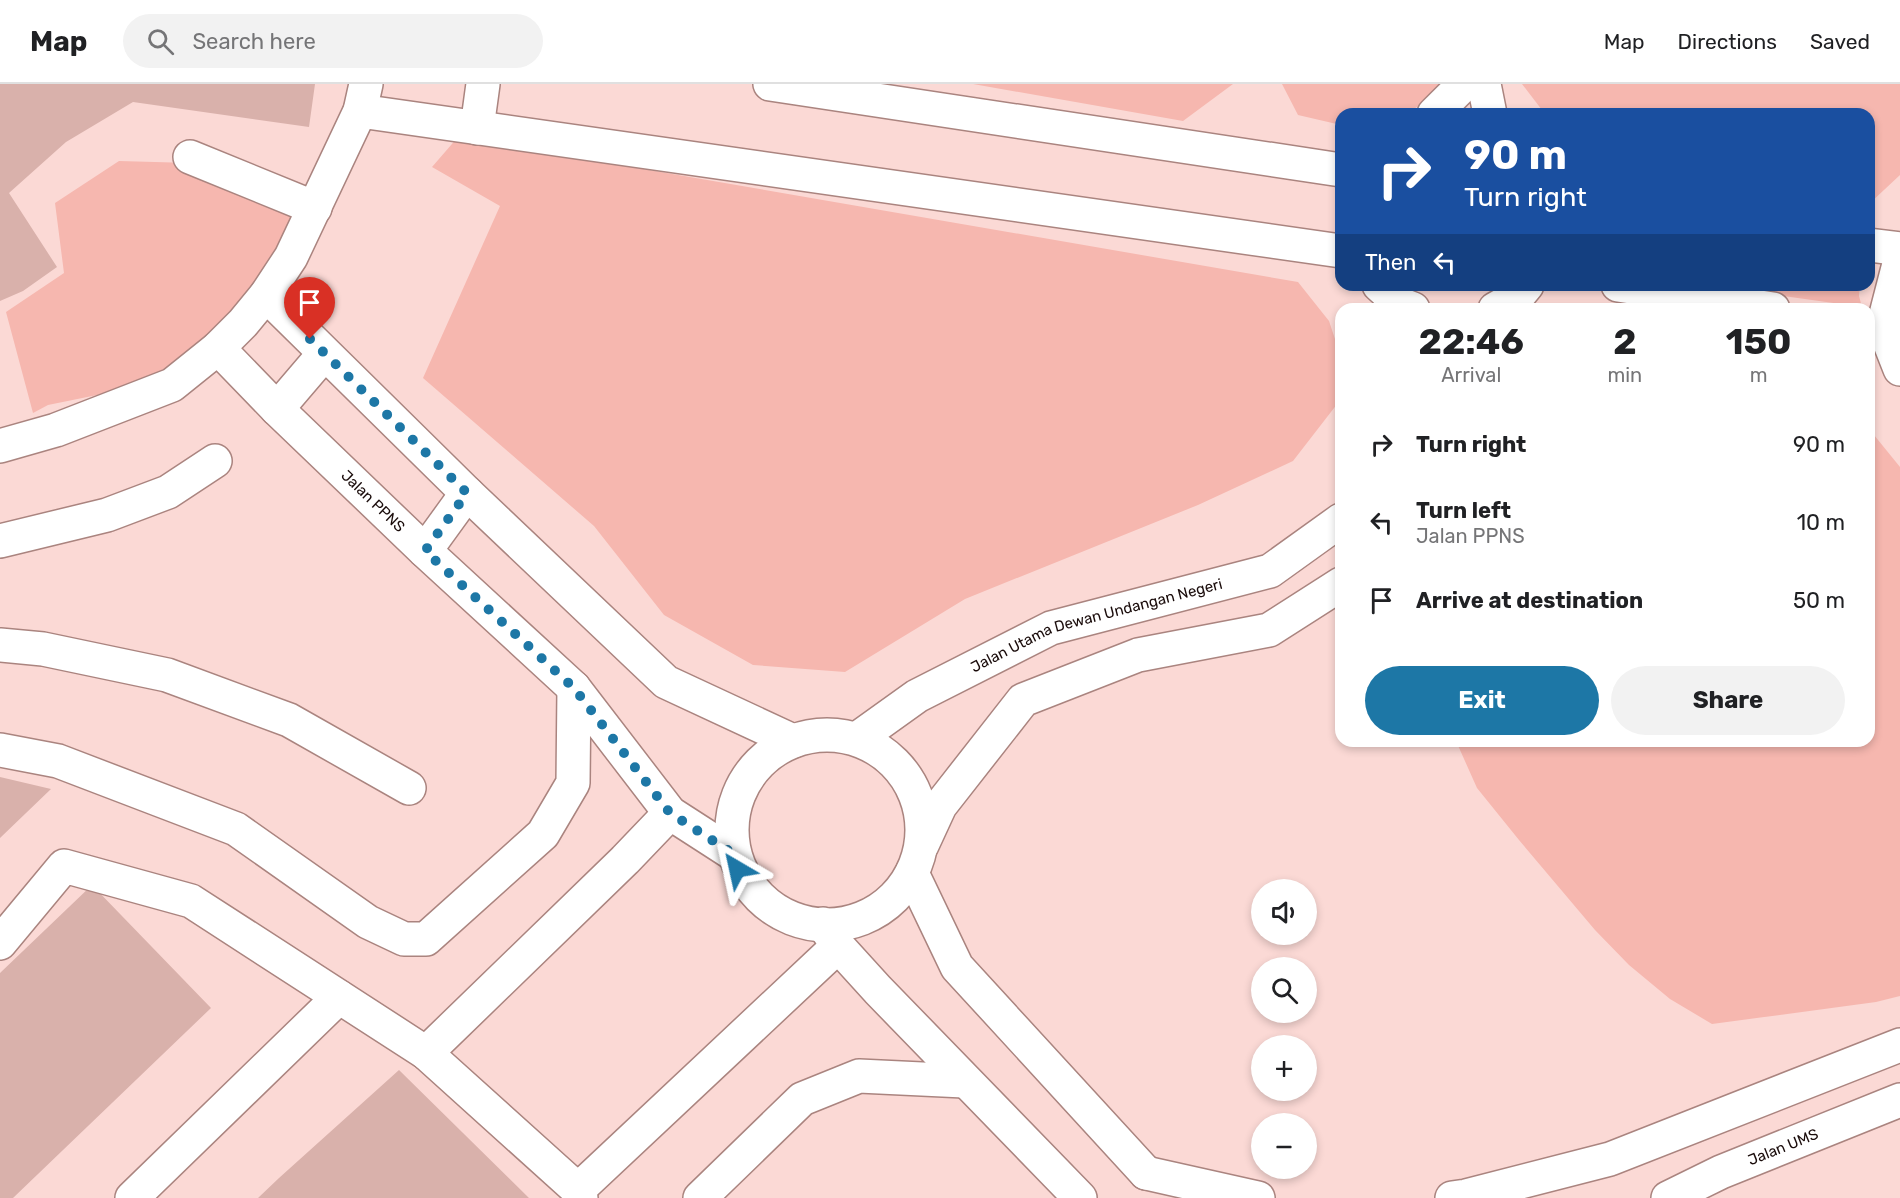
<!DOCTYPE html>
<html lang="en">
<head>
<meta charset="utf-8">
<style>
  body { margin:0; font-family:Rubik,sans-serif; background:#f2f2f2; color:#202124; height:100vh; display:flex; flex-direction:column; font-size:22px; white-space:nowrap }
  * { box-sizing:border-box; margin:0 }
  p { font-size:20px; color:#757577 }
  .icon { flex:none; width:33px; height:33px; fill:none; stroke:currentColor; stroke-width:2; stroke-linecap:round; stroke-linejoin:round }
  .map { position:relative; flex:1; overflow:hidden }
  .panel { position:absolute; left:1335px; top:219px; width:540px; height:444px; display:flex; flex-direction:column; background:#fff; border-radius:18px; box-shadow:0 3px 9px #0003 }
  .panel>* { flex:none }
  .hud { position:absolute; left:1335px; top:24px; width:540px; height:183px; border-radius:18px; box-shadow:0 3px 9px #0003; background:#1a4fa0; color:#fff; overflow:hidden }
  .tools { position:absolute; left:1251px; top:795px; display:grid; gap:12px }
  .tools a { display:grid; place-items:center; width:66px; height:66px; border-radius:50%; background:#fff; box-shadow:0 3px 9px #0003; font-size:30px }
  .pin { position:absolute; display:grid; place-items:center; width:51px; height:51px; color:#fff; margin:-62px -26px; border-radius:50% 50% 50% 0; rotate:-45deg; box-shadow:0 0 6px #0007 }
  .pin .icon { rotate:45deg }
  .me { position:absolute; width:66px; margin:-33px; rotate:324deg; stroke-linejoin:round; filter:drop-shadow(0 0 4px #0008) }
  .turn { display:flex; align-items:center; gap:21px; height:126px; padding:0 30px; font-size:27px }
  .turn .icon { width:78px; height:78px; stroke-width:2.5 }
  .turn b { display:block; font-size:42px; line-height:51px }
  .then { display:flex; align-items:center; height:57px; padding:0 30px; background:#0003; gap:12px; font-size:22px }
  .eta { display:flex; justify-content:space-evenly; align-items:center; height:102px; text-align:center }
  .eta b { font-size:36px; font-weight:700; line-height:42px }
  .cta { display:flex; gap:12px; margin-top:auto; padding:12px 30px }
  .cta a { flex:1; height:69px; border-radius:36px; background:#1d77a6; color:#fff; font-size:24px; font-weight:700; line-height:69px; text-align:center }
  .cta a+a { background:#f2f2f2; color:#202124 }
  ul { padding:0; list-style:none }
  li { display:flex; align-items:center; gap:18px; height:78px; padding:0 30px }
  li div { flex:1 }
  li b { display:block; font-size:22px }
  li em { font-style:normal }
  header { display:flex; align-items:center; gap:36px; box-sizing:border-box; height:84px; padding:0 30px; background:#fff; border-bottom:2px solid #e0e0e0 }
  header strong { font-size:28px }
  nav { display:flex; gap:33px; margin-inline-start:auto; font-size:21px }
  .search { width:420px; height:54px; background:#f2f2f2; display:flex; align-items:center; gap:15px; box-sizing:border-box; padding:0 21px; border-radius:33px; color:#757577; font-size:22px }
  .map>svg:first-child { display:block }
  .green { fill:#f6b7af }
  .building { fill:#d9b1ab }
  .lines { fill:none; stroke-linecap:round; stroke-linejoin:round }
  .minor-casing { stroke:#aa847f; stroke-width:36 }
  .highway-casing { stroke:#aa847f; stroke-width:36 }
  .minor { stroke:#fff; stroke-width:33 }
  .highway { stroke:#fff; stroke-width:33 }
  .route { stroke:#1d77a6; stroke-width:10; stroke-dasharray:0 18 }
  .labels { text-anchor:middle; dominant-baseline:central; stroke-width:4.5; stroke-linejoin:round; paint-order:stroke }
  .street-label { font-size:15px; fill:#1a0c0b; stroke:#fcebe8 }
</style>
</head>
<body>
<header>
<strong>Map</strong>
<div class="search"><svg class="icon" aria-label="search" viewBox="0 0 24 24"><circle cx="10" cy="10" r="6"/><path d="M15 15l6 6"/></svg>Search here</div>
<nav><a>Map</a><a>Directions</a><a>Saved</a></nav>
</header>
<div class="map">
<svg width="1900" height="1114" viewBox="0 0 1900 1114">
  <rect width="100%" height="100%" fill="#fbd9d5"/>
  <path class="green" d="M973 0H1233L1183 37Z
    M1282 0H1452L1406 30H1341V41L1298 31Z
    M1522 0H1900V91L1869 120V30H1545Z
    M458 53 1298 198 1329 237 1341 273V315L1293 377 1198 421 965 515 845 588 753 581 664 531 594 442 423 294 500 122 432 83Z
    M119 77 226 80 293 101 297 144 251 218 151 300 48 321 33 329 6 228 64 189 55 119Z
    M1429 201H1481C1465 207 1445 209 1429 201Z
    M1704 201H1860L1859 212 1862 223Z
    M1869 334 1874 351 1900 383V912L1876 918 1712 940 1670 915 1629 881 1595 846 1519 756 1477 704 1456 657H1869Z"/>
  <path class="building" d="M0 0H315L309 43 133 18 66 58 9 109 57 183 23 207 0 217Z
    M0 693 51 705 0 754Z
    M92 801 211 924 13 1114H0V889Z
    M399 986 529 1114H258L279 1094Z"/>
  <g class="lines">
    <defs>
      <g id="minor">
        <path d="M770 0 1341 86"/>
        <path d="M1484 0 1490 30"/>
        <path d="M360 27 1341 167"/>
        <path d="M1434 30 1464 0"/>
        <path d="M477 44 483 0"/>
        <path d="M190 73 315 124"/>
        <path d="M1869 161 1900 165"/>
        <path d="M1900 176 1883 242 1900 285"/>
        <path d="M1379 201 1400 220 1413 225"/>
        <path d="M1618 201 1773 225"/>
        <path d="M266 211 467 409 666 598 793 657"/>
        <path d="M1495 225 1518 212 1527 201"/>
        <path id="s1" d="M218 264 277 325 425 467 574 604 670 729 732 769"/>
        <path d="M277 325 324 270"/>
        <path d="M0 362 56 346 172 301 218 264 243 239 266 211 291 173 360 27 366 0"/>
        <path d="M0 457 107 431 168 408 215 377"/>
        <path d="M425 467 467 409"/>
        <path d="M0 561 43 565 167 591 289 636 409 704"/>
        <circle cx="827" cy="746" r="95"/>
        <path id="s2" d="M857 655 917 612 1051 544 1270 487 1341 436"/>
        <path d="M0 666 58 677 236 745 368 838 404 855H426L543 750 573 699 574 604"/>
        <path d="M922 761 940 722 1023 616 1138 571 1269 546 1341 500"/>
        <path d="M912 789 957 883 1146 1089"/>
        <path d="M823 840 838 862 878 906 1080 1114"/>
        <path d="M0 859 64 782 191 817 426 969 578 1106 581 1114"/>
        <path d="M426 969 625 776 670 729"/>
        <path d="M578 1106 838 862"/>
        <path d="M132 1114 339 913"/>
        <path d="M700 1114 802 1015 859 992 964 997"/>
      </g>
      <g id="highway">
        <path d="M1146 1089 1258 1114"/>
        <path d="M1452 1114 1466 1112 1610 1075 1900 961"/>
        <path id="s3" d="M1668 1114 1721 1088 1900 1016"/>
      </g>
    </defs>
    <use href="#minor" class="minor-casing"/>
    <use href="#highway" class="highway-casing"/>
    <use href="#minor" class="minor"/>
    <use href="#highway" class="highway"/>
  </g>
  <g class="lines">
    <path class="route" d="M310 255 467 409 425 467 574 604 670 729 732 769 737 785"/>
  </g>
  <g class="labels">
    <g class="street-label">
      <text stroke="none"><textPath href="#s1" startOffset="218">Jalan PPNS</textPath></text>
      <text stroke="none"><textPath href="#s2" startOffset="268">Jalan Utama Dewan Undangan Negeri</textPath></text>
      <text stroke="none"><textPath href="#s3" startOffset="126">Jalan UMS</textPath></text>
    </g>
  </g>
</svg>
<div class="tools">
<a><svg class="icon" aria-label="sound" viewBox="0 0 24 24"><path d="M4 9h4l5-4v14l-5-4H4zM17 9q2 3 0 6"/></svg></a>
<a><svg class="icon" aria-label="search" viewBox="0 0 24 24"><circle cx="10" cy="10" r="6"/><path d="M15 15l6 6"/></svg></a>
<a>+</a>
<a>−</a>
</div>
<div class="pin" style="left:310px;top:255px;background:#d93025"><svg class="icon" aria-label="arrive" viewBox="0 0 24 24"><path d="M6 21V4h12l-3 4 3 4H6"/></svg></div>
<svg class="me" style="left:737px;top:785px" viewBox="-20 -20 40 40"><path d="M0-17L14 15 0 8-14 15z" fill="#1d77a6" stroke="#fff" stroke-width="4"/></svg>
<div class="hud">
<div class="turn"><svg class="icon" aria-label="right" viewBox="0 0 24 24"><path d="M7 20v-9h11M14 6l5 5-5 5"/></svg><div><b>90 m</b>Turn right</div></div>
<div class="then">Then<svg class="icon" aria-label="left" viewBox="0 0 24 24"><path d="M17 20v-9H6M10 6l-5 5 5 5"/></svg></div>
</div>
<section class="panel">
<div class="eta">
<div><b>22:46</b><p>Arrival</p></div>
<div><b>2</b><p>min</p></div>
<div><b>150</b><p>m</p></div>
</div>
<ul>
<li><svg class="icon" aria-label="right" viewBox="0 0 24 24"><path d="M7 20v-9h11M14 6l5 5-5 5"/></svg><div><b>Turn right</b></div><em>90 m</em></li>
<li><svg class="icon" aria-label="left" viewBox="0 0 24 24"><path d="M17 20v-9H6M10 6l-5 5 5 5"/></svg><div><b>Turn left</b><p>Jalan PPNS</p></div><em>10 m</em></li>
<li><svg class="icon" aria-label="arrive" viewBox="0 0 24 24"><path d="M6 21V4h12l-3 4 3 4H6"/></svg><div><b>Arrive at destination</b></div><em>50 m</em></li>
</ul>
<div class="cta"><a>Exit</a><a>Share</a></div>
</section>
</div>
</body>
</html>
